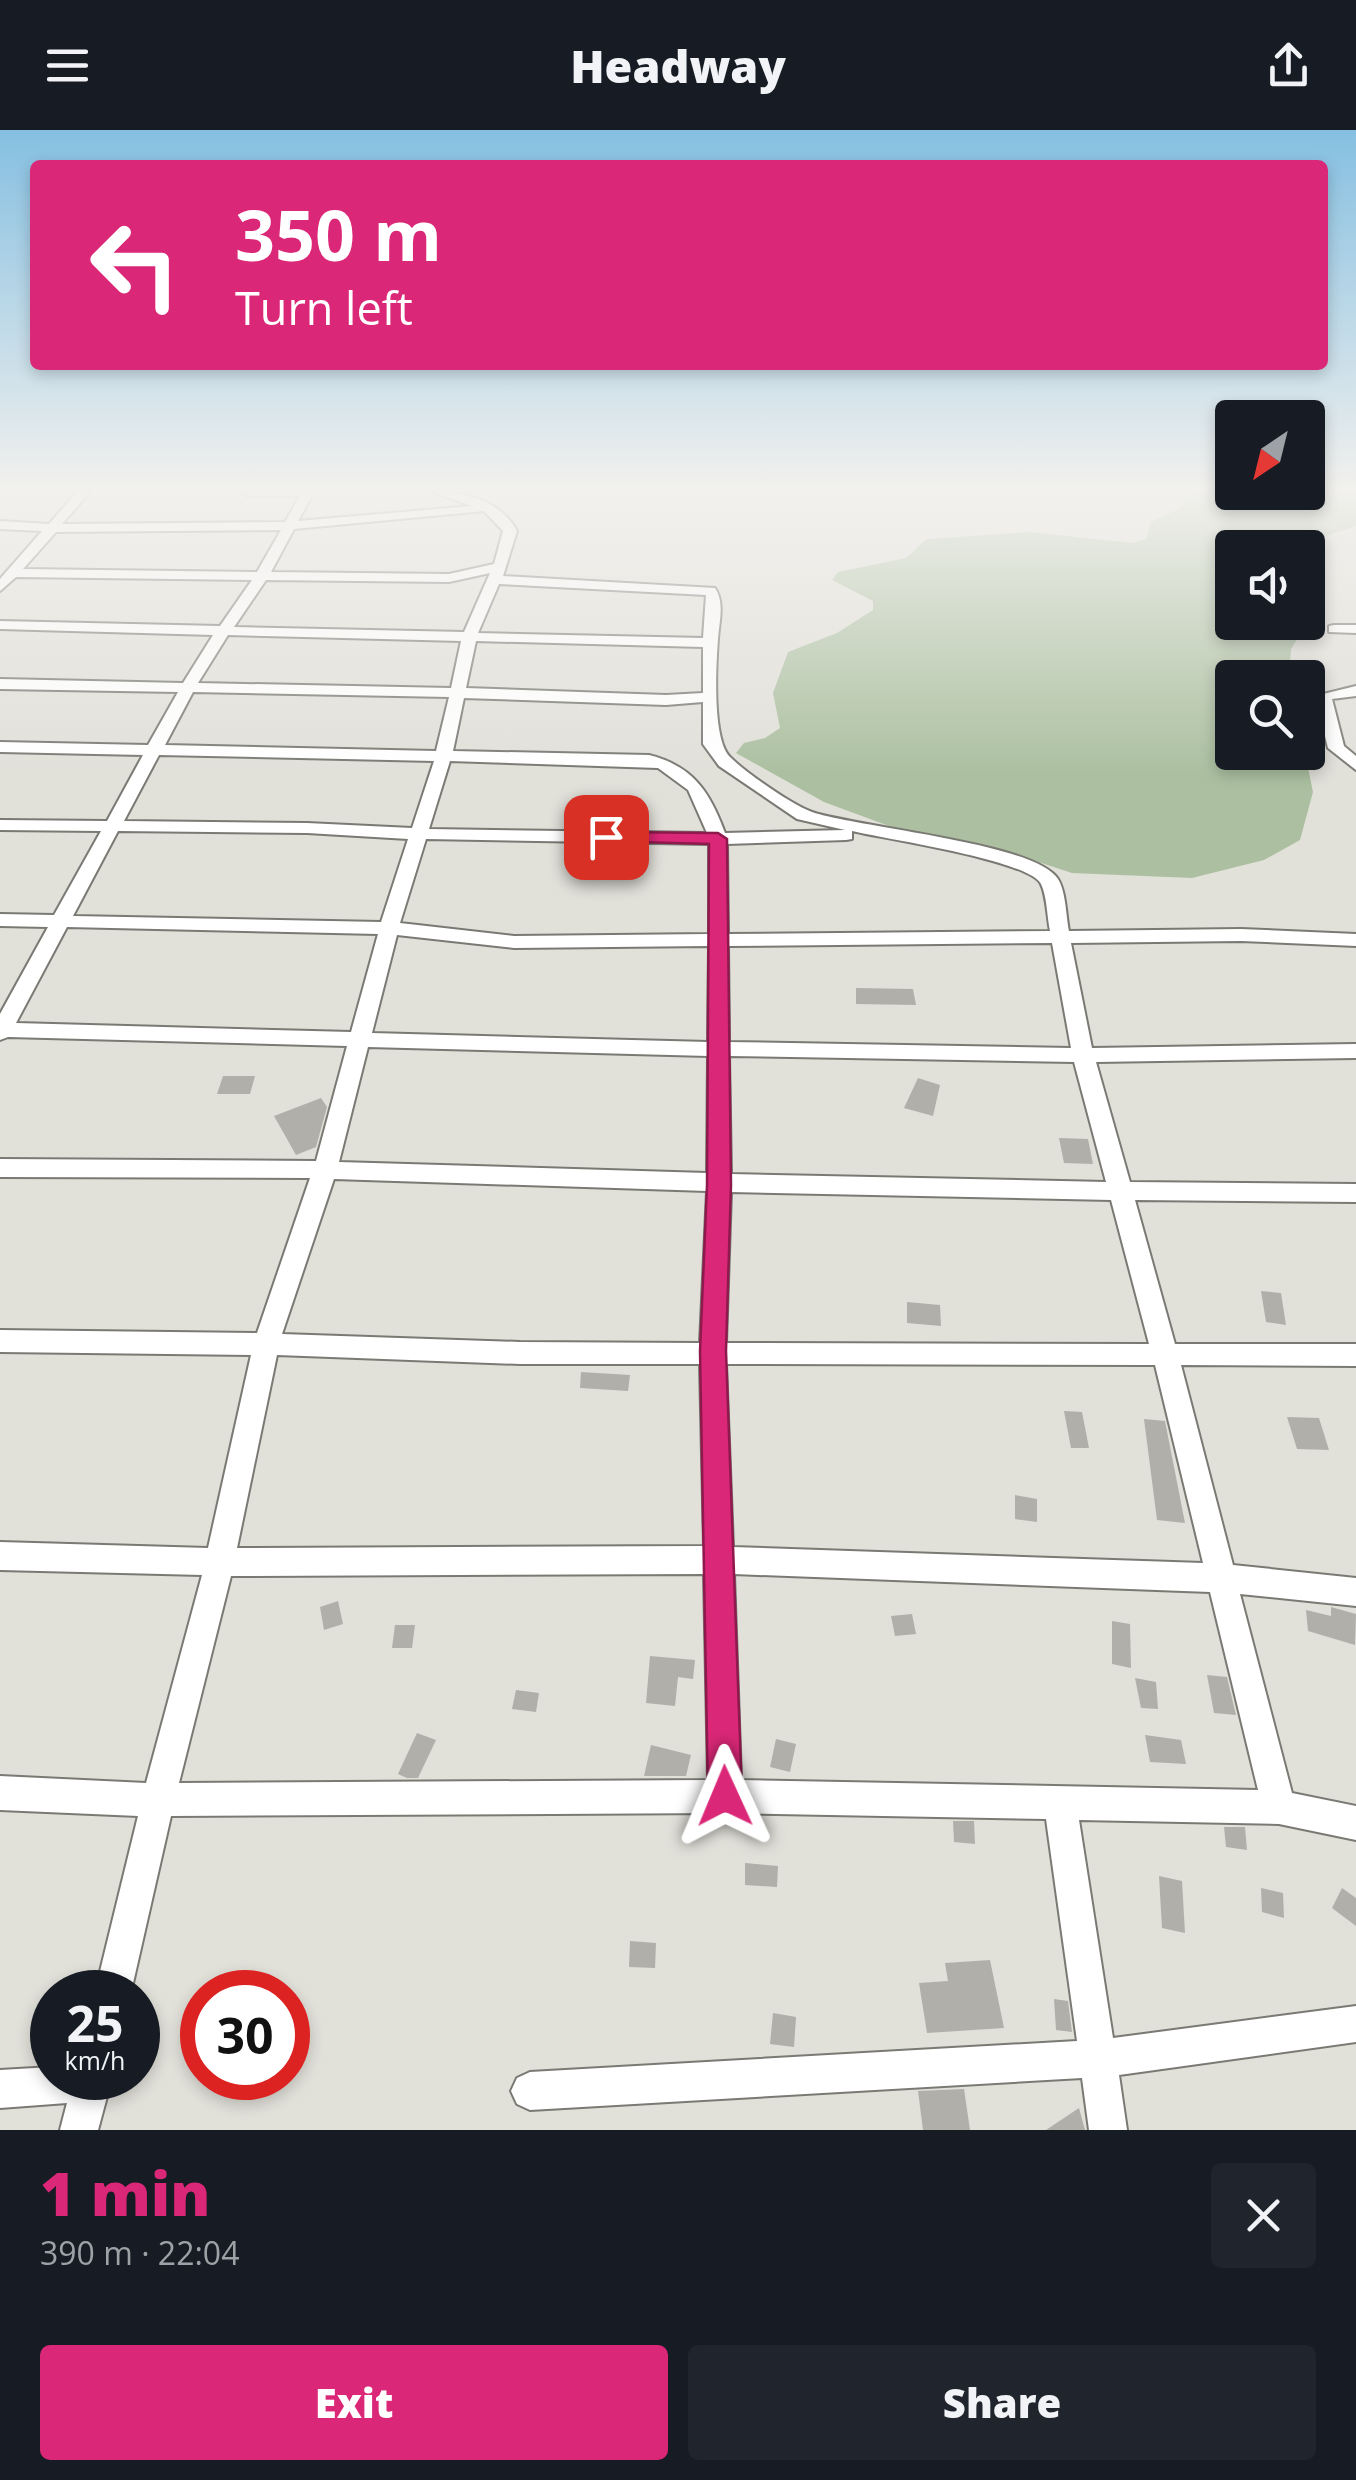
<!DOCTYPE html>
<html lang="en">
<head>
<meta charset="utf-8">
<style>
  body { margin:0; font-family:"Open Sans",sans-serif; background:#20242c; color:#f1f3f6; height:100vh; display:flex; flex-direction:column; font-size:38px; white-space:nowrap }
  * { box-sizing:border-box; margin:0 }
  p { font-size:32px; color:#9ea1a6 }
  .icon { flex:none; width:55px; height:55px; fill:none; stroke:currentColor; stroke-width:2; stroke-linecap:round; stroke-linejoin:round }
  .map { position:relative; height:2000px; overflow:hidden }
  .sheet { display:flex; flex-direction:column; background:#171b24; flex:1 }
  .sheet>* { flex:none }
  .guide { position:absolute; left:30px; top:30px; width:1298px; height:210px; border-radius:10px; box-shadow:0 5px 15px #0003; background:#db2777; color:#fff; overflow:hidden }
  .needle { width:65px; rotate:215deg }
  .buttons { position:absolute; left:1215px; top:270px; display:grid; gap:20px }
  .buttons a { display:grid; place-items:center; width:110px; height:110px; border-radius:10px; background:#171b24; box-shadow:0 5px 15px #0003; font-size:50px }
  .speed { position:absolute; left:30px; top:1840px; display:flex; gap:20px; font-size:50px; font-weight:700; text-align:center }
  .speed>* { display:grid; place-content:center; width:130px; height:130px; border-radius:50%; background:#171b24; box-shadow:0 5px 15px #0003; line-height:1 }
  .speed small { font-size:25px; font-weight:400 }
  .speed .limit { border:15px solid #d22; background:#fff; color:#111 }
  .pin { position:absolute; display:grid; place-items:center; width:85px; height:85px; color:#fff; margin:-42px; border-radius:20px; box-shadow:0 5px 15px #0006 }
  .me { position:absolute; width:110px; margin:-55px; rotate:359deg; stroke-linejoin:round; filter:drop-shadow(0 0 8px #0008) }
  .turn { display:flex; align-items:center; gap:35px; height:210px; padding:0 40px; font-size:45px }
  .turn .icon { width:130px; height:130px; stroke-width:2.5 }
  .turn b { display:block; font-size:70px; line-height:85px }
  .round { display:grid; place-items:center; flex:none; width:105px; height:105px; border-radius:10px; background:#20242c }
  .summary { display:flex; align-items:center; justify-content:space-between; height:170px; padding:0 40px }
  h1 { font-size:60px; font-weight:800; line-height:75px; color:#db2777 }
  .button { display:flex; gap:20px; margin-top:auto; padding:20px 40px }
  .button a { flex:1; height:115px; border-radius:10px; background:#db2777; color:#fff; font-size:40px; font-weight:800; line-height:115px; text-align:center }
  .button a+a { background:#20242c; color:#f1f3f6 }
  header { display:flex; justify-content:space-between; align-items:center; height:130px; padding:0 40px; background:#171b24; font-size:45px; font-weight:800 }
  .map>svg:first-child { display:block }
  .green { fill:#acc0a1; fill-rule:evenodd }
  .building { fill:#b1afa9 }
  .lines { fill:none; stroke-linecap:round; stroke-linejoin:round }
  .minor-casing { stroke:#7a7973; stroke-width:4 }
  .minor { fill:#fff; fill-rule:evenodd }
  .route { fill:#db2777; stroke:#8e194d; stroke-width:2.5 }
</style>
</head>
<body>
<header><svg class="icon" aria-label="menu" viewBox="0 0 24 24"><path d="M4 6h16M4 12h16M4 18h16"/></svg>Headway<svg class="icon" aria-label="share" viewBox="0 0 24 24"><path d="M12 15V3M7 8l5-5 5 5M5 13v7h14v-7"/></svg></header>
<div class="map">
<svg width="1356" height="2000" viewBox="0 0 1356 2000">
  <rect width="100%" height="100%" fill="#e1e0d9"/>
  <path class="green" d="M1185 362H1356V396L1326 406 1311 419 1322 428 1320 473 1291 519 1289 547 1232 548V622L1305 623 1313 662 1300 710 1264 730 1192 748 1072 743 992 717 962 723 824 672 736 623 744 613 765 608 780 598 773 563 788 522 837 503 873 480V471L832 450 838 442 906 428 927 409 1029 402 1133 413 1146 409 1151 392 1183 377ZM1232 418H1308V492H1232Z"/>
  <path class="building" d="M856 858 913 859 916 875 856 874Z
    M223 946H255L250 964H217Z
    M918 948 940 955 933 986 904 978Z
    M321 968 327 977 316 1017 296 1025 274 986Z
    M1059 1008 1088 1009 1093 1034 1064 1033Z
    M1261 1161 1281 1163 1286 1195 1266 1192Z
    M907 1172 940 1175 941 1196 907 1193Z
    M581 1242 630 1245 628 1261 580 1258Z
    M1064 1281 1082 1282 1089 1318H1071Z
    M1287 1287 1319 1288 1329 1320 1297 1319Z
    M1144 1289 1165 1291 1185 1393 1157 1390Z
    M1015 1365 1037 1369V1392L1015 1389Z
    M338 1471 343 1494 324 1500 320 1477Z
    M1331 1477 1356 1484 1355 1515 1308 1501 1306 1480 1331 1486Z
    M912 1484 916 1504 895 1506 891 1486Z
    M1112 1491 1130 1494 1131 1538 1112 1534Z
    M395 1495H415L412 1518H392Z
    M650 1526 695 1530 693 1549 678 1547 675 1576 646 1573Z
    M1207 1545 1227 1547 1236 1585 1214 1583Z
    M1135 1548 1156 1552 1158 1579 1141 1578Z
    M516 1560 539 1563 536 1582 512 1579Z
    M417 1603 436 1610 418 1648H407L398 1644Z
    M1145 1605 1181 1610 1186 1634 1150 1632Z
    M776 1609 796 1614 790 1642 770 1637Z
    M651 1615 691 1625 686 1646H644Z
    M953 1691H974L975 1714 954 1712Z
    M1224 1697H1245L1247 1720 1226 1717Z
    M745 1733 778 1736 777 1757 745 1755Z
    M1159 1746 1182 1751 1185 1803 1162 1798Z
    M1261 1758 1283 1763 1284 1788 1262 1782Z
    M1342 1758 1356 1768V1796L1332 1778Z
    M630 1811 656 1813 655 1838 629 1837Z
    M990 1830 1004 1898 927 1903 919 1853 948 1851 945 1833Z
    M1054 1869 1068 1871 1072 1902 1056 1900Z
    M773 1883 796 1887 794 1917 770 1914Z
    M964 1959 970 2000H923L918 1961Z
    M1079 1978 1085 2000H1046Z"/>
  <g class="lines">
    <defs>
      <path id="minor" d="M77 362H90L62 394 285 392 300 366H248L242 362H314L298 391 472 376 433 362C465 362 500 370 517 401L503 446 715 458C725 473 719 492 718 509 716 536 712 609 730 627 745 642 792 675 812 682 860 698 1036 713 1058 749 1066 762 1066 786 1069 801L1241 799 1356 804V816L1241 811 1071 813 1092 918 1356 914V928L1096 932 1130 1052 1356 1054V1072L1135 1070 1175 1214H1356V1236L1181 1235 1233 1435 1356 1448V1476L1240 1464 1292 1663 1356 1676V1710L1279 1694 1079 1690 1113 1908 1356 1876V1912L1119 1945 1127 2000H1089L1082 1948 530 1980 517 1974 511 1961 517 1948 530 1942 1077 1911 1046 1689 725 1683 171 1686 131 1862H95L138 1686 0 1680V1646L146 1653 202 1445 0 1440V1412L208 1418 251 1225 0 1222V1200L257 1203 310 1048 0 1047V1029L316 1031 347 916 8 907 0 910V884L48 797 0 796V784L54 785 101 701 0 700V690L107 691 143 625 0 622V612L148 615 178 562 0 559V549L183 553 213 505 0 499V491L220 496 252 450 16 447 0 461V449L42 401 0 399V391L49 394ZM484 381 503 401 494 434 449 444 271 442 294 399ZM281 400 257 442 23 439 56 402ZM490 443 464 502 234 497 266 450 449 452ZM499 454 706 465 703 508 478 503ZM228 505 461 511 451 558 198 553ZM476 511 703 517V563L666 565 466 558ZM193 562 449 567 436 621 165 615ZM464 568 666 575 703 572V614L719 636 797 689 845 700 725 703C710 662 693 636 649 625L453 621ZM159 625 434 631 412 698 307 693 124 691ZM450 631 658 638 688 660 707 703 429 699ZM118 701 307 703 408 709 381 792 73 786ZM852 701C885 709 1029 730 1041 754 1047 766 1047 787 1050 801L728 804 727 714 846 710 852 709ZM426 709 709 714V804L514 806 400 793ZM67 797 378 804 351 902 16 893ZM397 805 514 818 709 816 708 912 372 903ZM1052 813 1071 918 729 912 728 816ZM368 917 708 926 707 1043 339 1032ZM729 926 1074 932 1106 1052 731 1044ZM334 1049 707 1061 700 1213 520 1212 282 1204ZM731 1062 1111 1070 1149 1214 726 1213ZM277 1225 520 1234H700L704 1416 237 1418ZM726 1234 1155 1235 1203 1433 733 1417ZM704 1444 708 1650 179 1653 231 1446ZM734 1444 1210 1462 1258 1660 741 1650Z
        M1334 495H1356V503L1329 502V496Z
        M1356 556V566L1332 569 1344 616 1356 626V640L1328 618 1315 566Z
        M52 1937V1948H112L98 2000H60L67 1973 0 1978V1940Z"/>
    </defs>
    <use href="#minor" class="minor-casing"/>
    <use href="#minor" class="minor"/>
  </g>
  <linearGradient id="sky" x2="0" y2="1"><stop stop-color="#85bfe1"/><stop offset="0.56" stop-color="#f2f1ee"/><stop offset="1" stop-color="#f2f1ee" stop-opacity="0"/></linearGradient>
  <rect width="1356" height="642" fill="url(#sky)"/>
  <path class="route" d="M606 702 718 703 727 709 731 1055 726 1221 742 1666 737 1678 725 1682 713 1678 708 1666 700 1221 707 1055 709 714 599 711 596 707Z"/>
</svg>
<div class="buttons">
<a><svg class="needle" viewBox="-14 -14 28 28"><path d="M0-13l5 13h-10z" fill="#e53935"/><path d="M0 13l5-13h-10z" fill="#9ea1a6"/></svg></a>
<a><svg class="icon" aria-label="sound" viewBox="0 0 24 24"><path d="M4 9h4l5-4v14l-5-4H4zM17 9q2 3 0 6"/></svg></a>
<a><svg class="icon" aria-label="search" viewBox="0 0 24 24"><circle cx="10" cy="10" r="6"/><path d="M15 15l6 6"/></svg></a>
</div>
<div class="speed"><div>25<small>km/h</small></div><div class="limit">30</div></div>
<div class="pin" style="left:606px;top:707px;background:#d93025"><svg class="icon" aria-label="arrive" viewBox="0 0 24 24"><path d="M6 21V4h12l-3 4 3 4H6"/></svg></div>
<svg class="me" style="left:725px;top:1666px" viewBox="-20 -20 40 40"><path d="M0-17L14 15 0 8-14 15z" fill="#db2777" stroke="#fff" stroke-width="4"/></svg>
<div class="guide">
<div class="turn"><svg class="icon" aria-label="left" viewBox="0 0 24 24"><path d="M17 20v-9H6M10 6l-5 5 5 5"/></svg><div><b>350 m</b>Turn left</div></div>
</div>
</div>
<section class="sheet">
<div class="summary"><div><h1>1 min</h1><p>390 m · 22:04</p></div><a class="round"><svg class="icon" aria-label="close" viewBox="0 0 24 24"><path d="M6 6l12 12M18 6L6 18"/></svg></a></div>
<div class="button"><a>Exit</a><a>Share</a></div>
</section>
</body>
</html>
